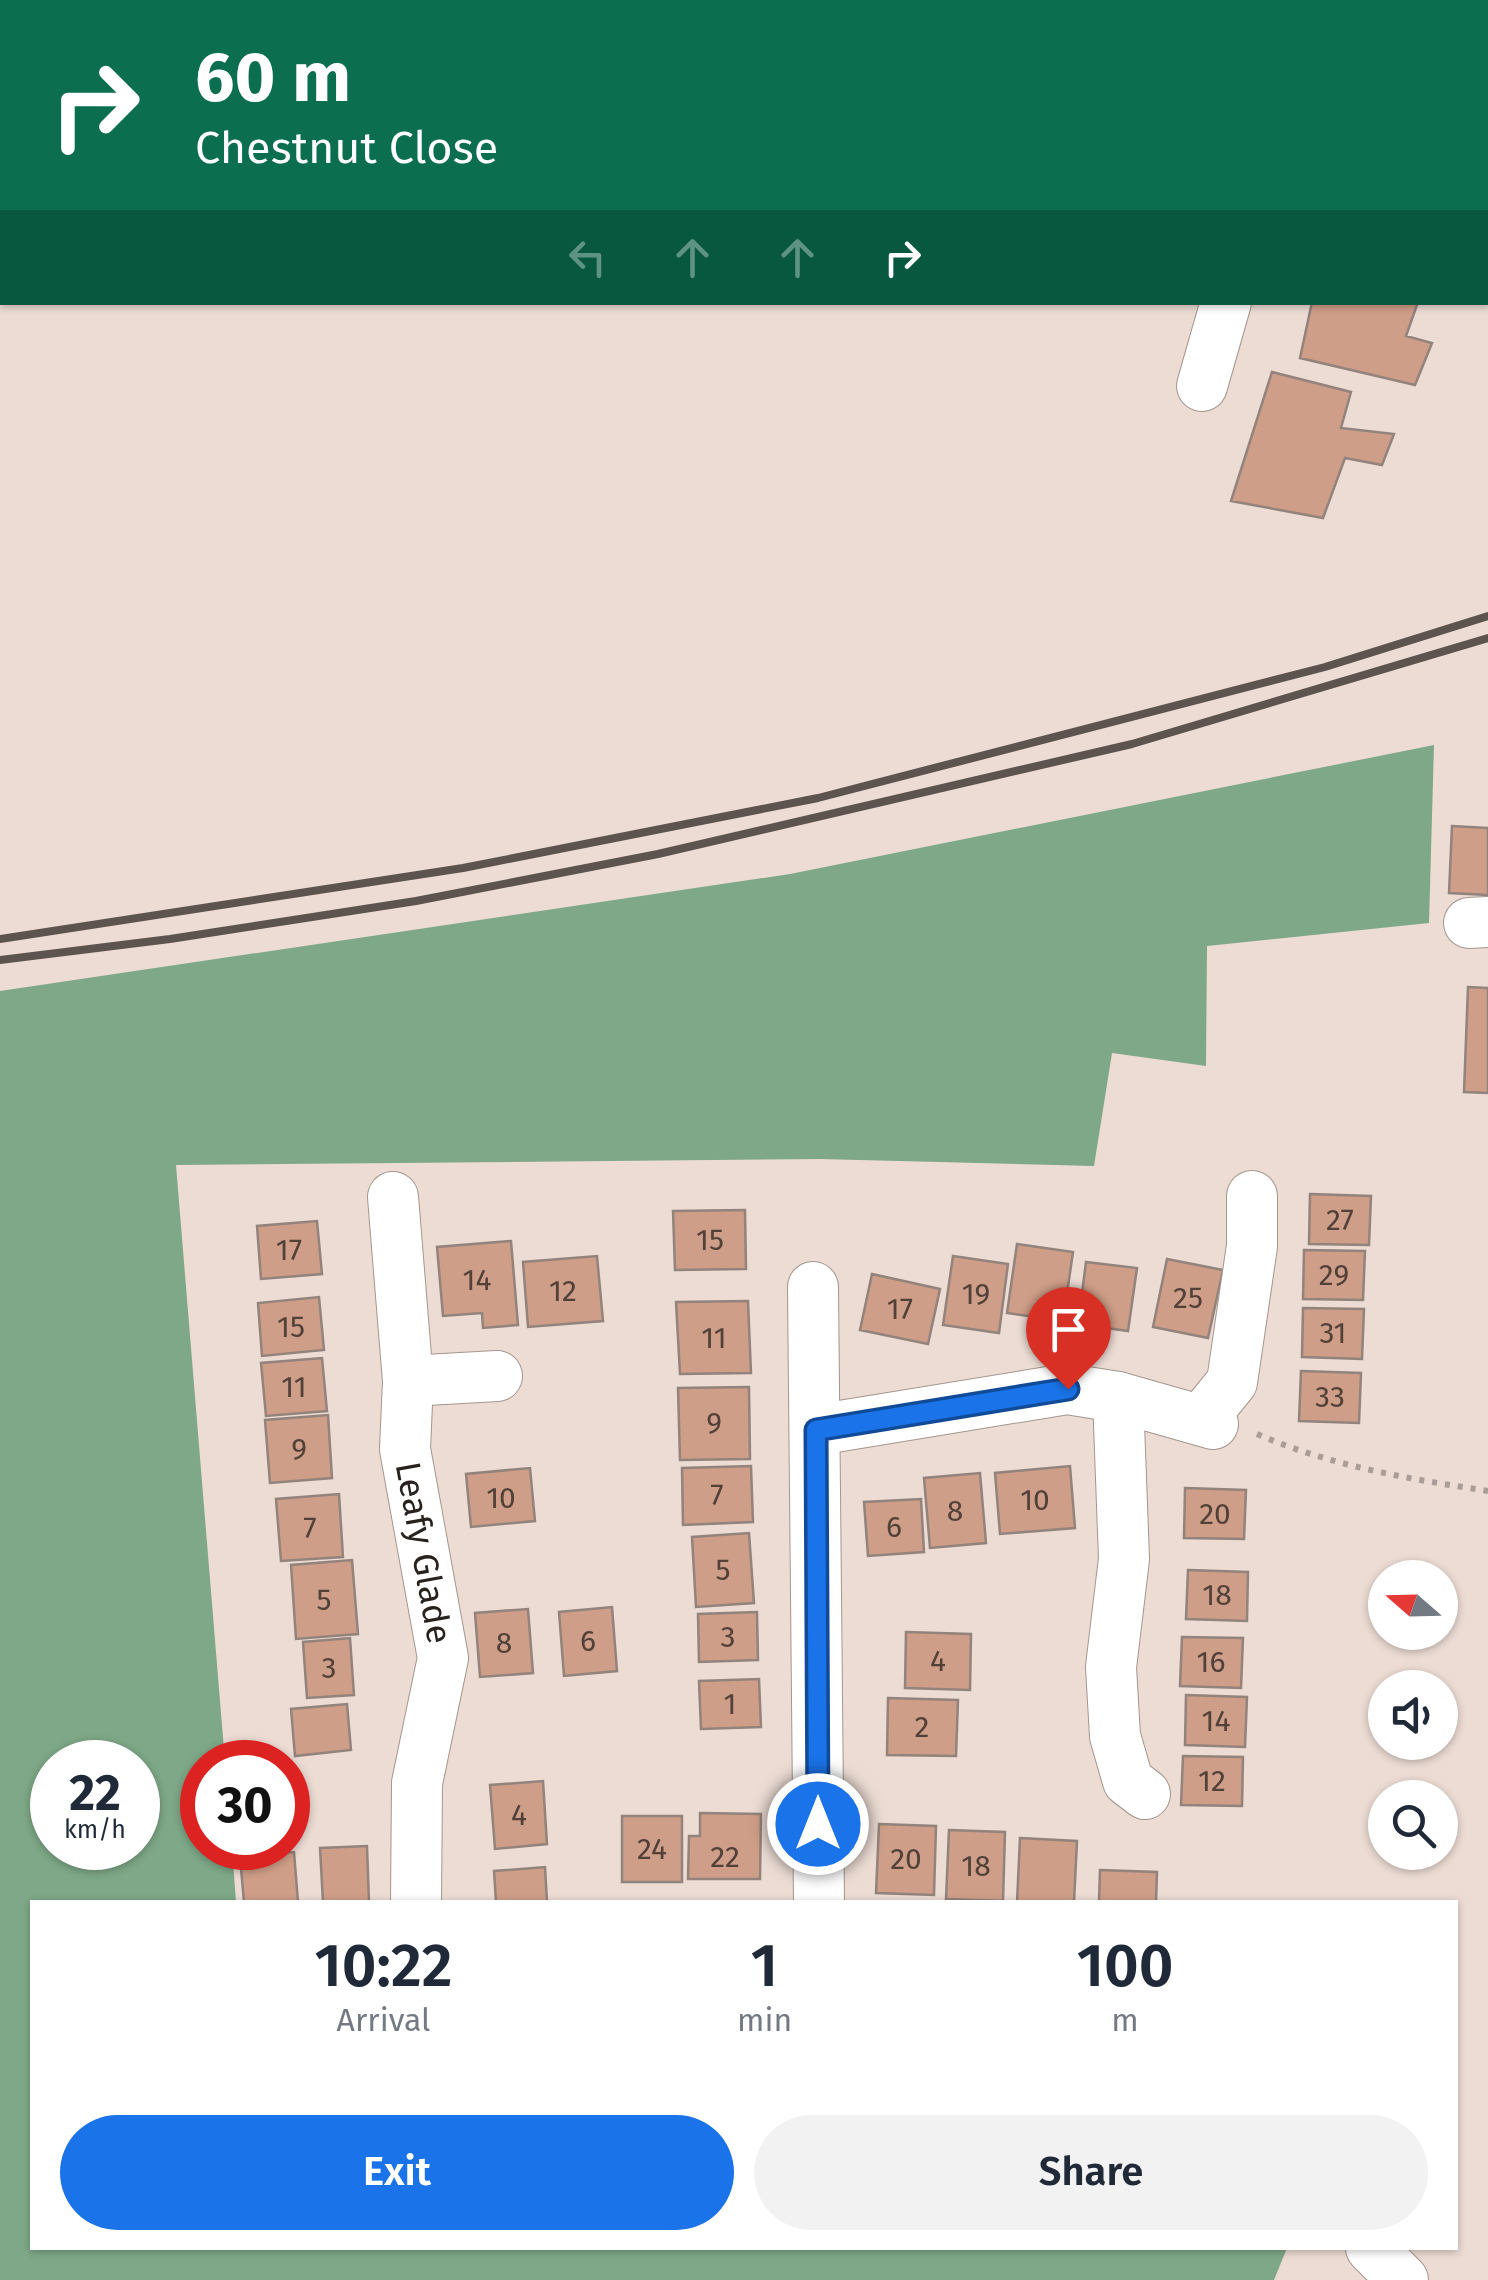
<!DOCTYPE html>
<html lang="en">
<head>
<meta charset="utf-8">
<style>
  body { margin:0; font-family:"Fira Sans",sans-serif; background:#f2f2f3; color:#1f2937; height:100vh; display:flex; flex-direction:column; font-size:38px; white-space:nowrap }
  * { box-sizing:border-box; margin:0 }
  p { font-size:32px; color:#747a83 }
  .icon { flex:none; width:55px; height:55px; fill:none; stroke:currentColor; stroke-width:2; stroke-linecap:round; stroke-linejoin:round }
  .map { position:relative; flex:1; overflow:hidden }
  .sheet { position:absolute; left:30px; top:1900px; width:1428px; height:350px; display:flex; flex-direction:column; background:#fff; border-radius:0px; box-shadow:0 2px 8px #0004 }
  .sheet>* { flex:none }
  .banner { position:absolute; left:0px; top:0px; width:1490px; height:305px; box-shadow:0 2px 8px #0004; background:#0b6e4f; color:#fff; overflow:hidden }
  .needle { width:65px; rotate:290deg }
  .fabs { position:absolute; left:1368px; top:1560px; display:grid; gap:20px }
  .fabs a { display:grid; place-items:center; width:90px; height:90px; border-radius:50%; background:#fff; box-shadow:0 2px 8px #0004; font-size:50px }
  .speed { position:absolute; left:30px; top:1740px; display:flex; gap:20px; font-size:50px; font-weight:700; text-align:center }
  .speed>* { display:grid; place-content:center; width:130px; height:130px; border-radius:50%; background:#fff; box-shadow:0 2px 8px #0004; line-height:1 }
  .speed small { font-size:25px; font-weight:400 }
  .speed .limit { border:15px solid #d22; background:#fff; color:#111 }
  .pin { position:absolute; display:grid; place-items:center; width:85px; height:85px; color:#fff; margin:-102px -42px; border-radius:50% 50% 50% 0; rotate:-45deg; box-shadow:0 0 10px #0007 }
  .pin .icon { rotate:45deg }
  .me { position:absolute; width:110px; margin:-55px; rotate:0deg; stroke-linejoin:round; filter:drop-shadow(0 0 8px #0008) }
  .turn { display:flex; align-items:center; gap:35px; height:210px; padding:0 30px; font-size:45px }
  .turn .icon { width:130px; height:130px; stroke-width:2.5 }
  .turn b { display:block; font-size:70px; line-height:85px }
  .lanes { display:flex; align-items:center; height:95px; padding:0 30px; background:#0003; justify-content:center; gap:50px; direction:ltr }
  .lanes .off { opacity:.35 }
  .eta { display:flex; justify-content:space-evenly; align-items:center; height:170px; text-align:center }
  .eta b { font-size:60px; font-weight:600; line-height:70px }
  .action { display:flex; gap:20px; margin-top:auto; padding:20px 30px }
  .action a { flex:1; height:115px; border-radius:60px; background:#1a73e8; color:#fff; font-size:40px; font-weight:600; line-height:115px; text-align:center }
  .action a+a { background:#f2f2f3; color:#1f2937 }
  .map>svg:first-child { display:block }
  .forest { fill:#7ea887; fill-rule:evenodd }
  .building { fill:#cf9e88; stroke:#92837c; stroke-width:2.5 }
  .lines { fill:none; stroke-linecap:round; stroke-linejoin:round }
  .minor-casing { stroke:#a5968e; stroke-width:52 }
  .path { stroke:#aa9d97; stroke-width:6; stroke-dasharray:5 8; stroke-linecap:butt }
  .minor { stroke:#fff; stroke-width:50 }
  .rail { stroke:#5d5450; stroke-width:8 }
  .route-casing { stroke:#114b97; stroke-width:25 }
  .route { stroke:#1a73e8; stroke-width:18 }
  .labels { text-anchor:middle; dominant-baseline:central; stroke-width:8; stroke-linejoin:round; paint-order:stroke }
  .number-label { font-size:30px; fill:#524139 }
  .street-label { font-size:35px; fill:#28221f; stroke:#fff }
</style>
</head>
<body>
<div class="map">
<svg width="1488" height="2280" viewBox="0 0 1488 2280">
  <rect width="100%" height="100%" fill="#ecdcd4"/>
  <path class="forest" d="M1434 745 1429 923 1207 946 1206 1066 1112 1053 1094 1166 820 1159 176 1165 225 1762H202V1848H232L236 1902H32V2248H1287L1274 2280H0V991L790 874ZM52 1762H138V1848H52Z"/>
  <path class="building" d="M1397 0H1466L1396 2Z
    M1312 302H1418L1406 336 1432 343 1415 385 1300 358Z
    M1272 372 1351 392 1341 428 1394 434 1382 465 1345 458 1323 518 1231 501Z
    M1452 826 1488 828V895L1449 893Z
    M1468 987 1488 988V1093L1464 1092Z
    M1310 1194 1371 1196 1369 1245 1309 1244Z
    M745 1210 746 1269 675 1270 673 1211Z
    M317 1221 322 1274 261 1279 257 1226Z
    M511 1241 518 1325 483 1328 482 1313 443 1316 437 1247Z
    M1017 1244 1073 1252 1063 1321 1007 1313Z
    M1304 1250 1365 1251 1363 1300 1303 1299Z
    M597 1256 603 1321 528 1327 523 1262Z
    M953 1256 1008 1264 999 1333 943 1325Z
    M1167 1259 1223 1270 1208 1338 1153 1327Z
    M1086 1262 1137 1268 1128 1331 1078 1324Z
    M872 1274 940 1289 928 1344 860 1330Z
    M319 1297 324 1350 262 1356 258 1303Z
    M748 1301 751 1373 680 1374 676 1302Z
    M1303 1308 1364 1309 1362 1359 1302 1357Z
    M322 1358 327 1411 266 1416 261 1363Z
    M1301 1371 1361 1373 1359 1423 1299 1421Z
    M749 1387 750 1459 680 1460 678 1388Z
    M328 1415 332 1478 270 1483 265 1420Z
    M751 1466 753 1522 683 1525 682 1468Z
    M1070 1466 1075 1528 1000 1534 995 1473Z
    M530 1468 535 1521 471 1527 466 1474Z
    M980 1473 986 1543 930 1548 924 1478Z
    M1185 1488 1246 1490 1244 1539 1184 1538Z
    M339 1494 343 1557 281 1561 276 1499Z
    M921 1499 924 1552 868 1556 864 1502Z
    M749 1533 754 1603 696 1607 692 1537Z
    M352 1560 358 1634 296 1639 291 1565Z
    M1188 1570 1248 1572 1247 1621 1186 1619Z
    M612 1607 617 1671 564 1676 559 1612Z
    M528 1609 533 1673 480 1677 475 1613Z
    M757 1612 758 1660 699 1662 698 1614Z
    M906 1632 971 1634 970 1690 905 1688Z
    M1182 1637 1243 1638 1241 1688 1180 1686Z
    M350 1638 354 1695 307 1698 303 1642Z
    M759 1679 761 1727 701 1729 699 1681Z
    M1186 1695 1247 1697 1245 1747 1185 1745Z
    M888 1698 958 1700 956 1756 887 1755Z
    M347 1704 351 1750 295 1756 291 1709Z
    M1183 1756 1243 1757 1242 1806 1181 1805Z
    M543 1781 547 1844 495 1849 490 1785Z
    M700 1813 761 1814 760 1879H688L689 1836H700Z
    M622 1816H682V1882H622Z
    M879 1824 936 1826 934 1895 876 1893Z
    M949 1830 1005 1832 1003 1901 946 1899Z
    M1020 1838 1077 1841 1074 1902H1017Z
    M367 1846 369 1902H323L320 1848Z
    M294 1852 298 1902H244L240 1857Z
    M545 1867 547 1902H496L494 1871Z
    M1100 1870 1157 1872 1156 1902H1099Z"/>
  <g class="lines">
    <defs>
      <g id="minor">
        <path d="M1249 2 1250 0"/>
        <path d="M1202 386 1226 302"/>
        <path d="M1469 923 1488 922"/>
        <path id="s1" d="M393 1197 408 1381 405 1449 443 1658 417 1783 416 1902"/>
        <path d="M813 1287 819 1902"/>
        <path d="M408 1381 497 1376"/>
        <path d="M1118 1397 1124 1559 1111 1667 1115 1736 1128 1781 1145 1794"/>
        <path d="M1201 1420 1232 1382 1252 1246V1196"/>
        <path d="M816 1430 1067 1389 1118 1397 1213 1424"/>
        <path d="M1371 2248 1403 2280"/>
      </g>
    </defs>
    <use href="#minor" class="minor-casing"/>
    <path class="path" d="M1257 1434C1331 1466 1409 1479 1488 1491"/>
    <use href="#minor" class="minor"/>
    <path class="rail" d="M0 939 463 868 818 798 1325 667 1488 616
      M0 960 170 939 416 901 658 854 1132 744 1488 638"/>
  </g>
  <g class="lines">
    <defs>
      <path id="route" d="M818 1824 816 1430 1068 1389"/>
    </defs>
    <use href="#route" class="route-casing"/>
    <use href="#route" class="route"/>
  </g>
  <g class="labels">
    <g class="number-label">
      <text x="1340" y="1220">27</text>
      <text x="710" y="1240">15</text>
      <text x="289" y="1250">17</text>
      <text x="1334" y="1275">29</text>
      <text x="477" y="1280">14</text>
      <text x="563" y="1291">12</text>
      <text x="976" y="1294">19</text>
      <text x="1188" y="1298">25</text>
      <text x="900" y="1309">17</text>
      <text x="291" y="1327">15</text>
      <text x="1333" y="1333">31</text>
      <text x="714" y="1338">11</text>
      <text x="294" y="1387">11</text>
      <text x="1330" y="1397">33</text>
      <text x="714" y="1423">9</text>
      <text x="299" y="1449">9</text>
      <text x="717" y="1495">7</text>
      <text x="501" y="1498">10</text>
      <text x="1035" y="1500">10</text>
      <text x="955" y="1511">8</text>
      <text x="1215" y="1514">20</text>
      <text x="894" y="1527">6</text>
      <text x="310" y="1528">7</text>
      <text x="723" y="1570">5</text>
      <text x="1217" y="1595">18</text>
      <text x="324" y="1600">5</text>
      <text x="728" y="1637">3</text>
      <text x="588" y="1641">6</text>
      <text x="504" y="1643">8</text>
      <text x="938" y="1661">4</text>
      <text x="1211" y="1662">16</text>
      <text x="329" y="1668">3</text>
      <text x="730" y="1704">1</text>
      <text x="1216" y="1721">14</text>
      <text x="922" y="1727">2</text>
      <text x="1212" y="1781">12</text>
      <text x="519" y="1815">4</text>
      <text x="652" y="1849">24</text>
      <text x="725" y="1857">22</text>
      <text x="906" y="1859">20</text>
      <text x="976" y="1866">18</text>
    </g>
    <g class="street-label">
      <text stroke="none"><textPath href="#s1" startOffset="358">Leafy Glade</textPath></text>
    </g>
  </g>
</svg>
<div class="fabs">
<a><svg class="needle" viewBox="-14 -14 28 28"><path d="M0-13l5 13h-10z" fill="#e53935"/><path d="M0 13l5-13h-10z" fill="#747a83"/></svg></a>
<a><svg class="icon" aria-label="sound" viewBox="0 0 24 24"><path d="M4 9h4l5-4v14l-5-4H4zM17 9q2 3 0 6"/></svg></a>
<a><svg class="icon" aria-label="search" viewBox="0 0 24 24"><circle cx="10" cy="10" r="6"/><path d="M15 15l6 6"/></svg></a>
</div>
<div class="speed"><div>22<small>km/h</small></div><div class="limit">30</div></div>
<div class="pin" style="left:1068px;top:1389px;background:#d93025"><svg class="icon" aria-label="arrive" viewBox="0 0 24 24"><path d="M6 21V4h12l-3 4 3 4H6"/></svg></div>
<svg class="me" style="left:818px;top:1824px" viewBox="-20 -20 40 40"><circle r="17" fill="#1a73e8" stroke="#fff" stroke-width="3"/><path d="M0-11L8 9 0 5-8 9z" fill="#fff"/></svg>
<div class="banner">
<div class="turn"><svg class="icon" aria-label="right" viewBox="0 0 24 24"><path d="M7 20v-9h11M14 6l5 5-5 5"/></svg><div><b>60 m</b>Chestnut Close</div></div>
<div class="lanes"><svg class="icon off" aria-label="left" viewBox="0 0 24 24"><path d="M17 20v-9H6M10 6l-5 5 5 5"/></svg><svg class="icon off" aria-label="ahead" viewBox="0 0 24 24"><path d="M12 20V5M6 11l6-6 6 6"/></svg><svg class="icon off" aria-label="ahead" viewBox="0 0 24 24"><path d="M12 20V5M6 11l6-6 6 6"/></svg><svg class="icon" aria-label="right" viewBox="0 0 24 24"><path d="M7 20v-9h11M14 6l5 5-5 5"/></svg></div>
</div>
<section class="sheet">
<div class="eta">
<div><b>10:22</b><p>Arrival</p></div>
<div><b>1</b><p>min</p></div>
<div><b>100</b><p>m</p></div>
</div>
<div class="action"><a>Exit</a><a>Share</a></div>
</section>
</div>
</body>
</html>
